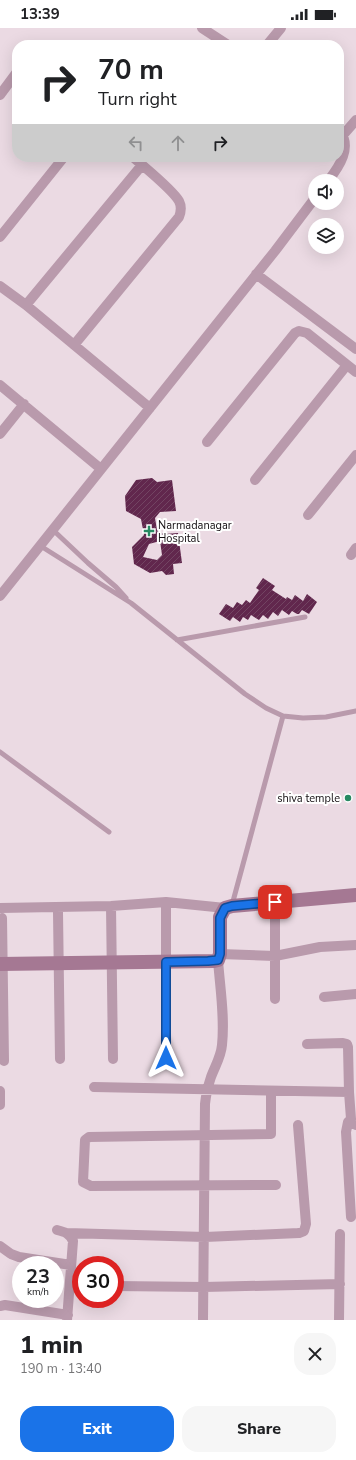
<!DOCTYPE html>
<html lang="en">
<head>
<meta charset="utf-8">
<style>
  body { margin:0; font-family:"Nunito Sans",sans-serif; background:#f6f6f6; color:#202124; height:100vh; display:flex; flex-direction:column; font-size:15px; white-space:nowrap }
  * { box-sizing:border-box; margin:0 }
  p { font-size:13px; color:#757577 }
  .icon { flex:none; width:22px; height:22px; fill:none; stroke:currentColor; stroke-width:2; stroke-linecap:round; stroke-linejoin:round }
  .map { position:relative; height:1292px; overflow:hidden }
  .panel { display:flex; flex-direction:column; background:#fff; flex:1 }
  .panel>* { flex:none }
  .top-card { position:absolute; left:12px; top:12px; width:332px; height:122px; border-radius:16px; box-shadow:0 4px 16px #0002; background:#fff; color:#202124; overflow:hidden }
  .buttons { position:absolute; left:308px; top:146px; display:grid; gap:8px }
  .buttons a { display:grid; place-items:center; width:36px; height:36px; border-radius:50%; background:#fff; box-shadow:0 4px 16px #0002; font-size:20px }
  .speed { position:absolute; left:12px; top:1228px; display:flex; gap:8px; font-size:20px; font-weight:700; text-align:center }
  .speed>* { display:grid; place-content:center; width:52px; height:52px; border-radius:50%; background:#fff; box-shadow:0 4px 16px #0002; line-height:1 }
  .speed small { font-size:10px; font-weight:400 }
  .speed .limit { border:6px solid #d22; background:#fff; color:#111 }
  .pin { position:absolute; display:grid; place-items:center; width:34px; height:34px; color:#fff; margin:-17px; border-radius:8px; box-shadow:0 2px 6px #0006 }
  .me { position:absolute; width:44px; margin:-22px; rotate:0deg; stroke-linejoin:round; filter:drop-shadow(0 0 3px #0008) }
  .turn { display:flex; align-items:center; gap:14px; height:84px; padding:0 20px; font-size:18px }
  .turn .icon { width:52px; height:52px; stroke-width:2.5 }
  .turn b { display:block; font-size:28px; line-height:34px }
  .lanes { display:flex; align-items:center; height:38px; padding:0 20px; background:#0003; justify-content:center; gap:20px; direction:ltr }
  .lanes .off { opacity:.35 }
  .round { display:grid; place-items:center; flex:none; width:42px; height:42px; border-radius:16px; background:#f6f6f6 }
  .headline { display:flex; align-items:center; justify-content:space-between; height:68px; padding:0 20px }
  h1 { font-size:24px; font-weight:800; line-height:30px }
  .action { display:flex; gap:8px; margin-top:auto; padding:8px 20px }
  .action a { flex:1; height:46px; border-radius:16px; background:#1a73e8; color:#fff; font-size:16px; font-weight:800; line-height:46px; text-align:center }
  .action a+a { background:#f6f6f6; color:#202124 }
  .status { display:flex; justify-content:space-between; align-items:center; height:28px; padding:0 20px; background:#fff; direction:ltr }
  .status svg { height:11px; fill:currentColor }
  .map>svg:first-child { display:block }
  .building { fill:url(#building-hatch); fill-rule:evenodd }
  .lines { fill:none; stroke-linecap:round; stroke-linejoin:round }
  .lane { stroke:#b99aac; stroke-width:5 }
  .street { stroke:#b99aac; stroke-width:10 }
  .secondary { stroke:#a57893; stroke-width:14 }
  .route-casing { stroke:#114b97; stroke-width:10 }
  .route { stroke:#1a73e8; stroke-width:7 }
  .poi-dot { fill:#278962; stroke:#fff; stroke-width:1.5 }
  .labels { text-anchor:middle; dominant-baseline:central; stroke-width:4; stroke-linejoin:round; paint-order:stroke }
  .poi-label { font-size:11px; fill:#130e11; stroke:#fff; text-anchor:start }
</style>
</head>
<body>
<div class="status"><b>13:39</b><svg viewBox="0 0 49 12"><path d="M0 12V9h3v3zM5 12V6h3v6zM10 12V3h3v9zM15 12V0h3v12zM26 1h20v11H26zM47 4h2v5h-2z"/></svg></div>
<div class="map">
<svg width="356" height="1292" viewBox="0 0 356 1292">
  <defs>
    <pattern id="building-hatch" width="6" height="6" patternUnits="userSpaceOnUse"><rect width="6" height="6" fill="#61274d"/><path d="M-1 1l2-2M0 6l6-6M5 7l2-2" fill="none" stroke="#724462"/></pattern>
  </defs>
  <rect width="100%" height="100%" fill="#ebdae3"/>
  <path class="building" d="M152 450 157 454 172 452 176 483 160 484 155 490 157 502 164 506 178 505 182 535 173 536 174 546 166 547 162 543 150 545 134 536 132 519 144 507 141 491 126 483 125 468 136 452ZM160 513 162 527 157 532 143 529 149 516Z
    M263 550 275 558 272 562 286 571 287 569 292 572 295 567 303 573 307 566 317 574 309 586 302 582 299 586H297L292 583 289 587 282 582 278 588 273 584 268 591 263 587 259 592 251 587 248 592 243 589 240 594 233 589 230 593 219 586 226 576 233 580 237 574 242 577 246 572 250 575 259 562 256 560Z"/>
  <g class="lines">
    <path class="lane" d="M53 502 88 535 116 559 126 570
      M39 517 131 575 245 666 266 680 283 688 303 690 326 689 356 683
      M177 612 305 589
      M0 724 109 804
      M232 877 283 688"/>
    <path class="street" d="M202 0 228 17
      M267 17 281 0
      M0 67 17 44
      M343 107 356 92
      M328 153C339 139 353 119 339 102
      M0 209 64 129
      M256 246 356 321
      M0 258 26 277 150 380
      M26 277 142 137
      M74 317 179 189C181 184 182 179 179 173 172 161 144 139 133 129
      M0 357 101 441
      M0 406 24 376
      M207 414 295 305 299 303 307 305 356 344
      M255 452 347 337
      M308 487 356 427
      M351 527 356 520
      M0 568 275 223 315 170
      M111 878 113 1031
      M0 880 111 878 166 874 225 880
      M58 884 60 1031
      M2 890 4 1033
      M220 926 275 928 320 919 356 917
      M324 969 356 966
      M275 971V874
      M307 1016 343 1015 347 1016 348 1019 349 1064 351 1091 352 1094 356 1097
      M166 1030V874
      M94 1059 349 1064
      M0 1063V1077
      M271 1063V1106L89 1109 85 1112 83 1154 91 1158 276 1157
      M351 1189 346 1104 348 1094 351 1091
      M57 1202C65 1204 69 1205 73 1213L67 1292
      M67 1205 205 1209 299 1205 304 1203 306 1196 298 1097
      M0 1218 11 1226 19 1229 71 1237
      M70 1257H81
      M115 1258 204 1259 340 1256
      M0 1278 5 1277 68 1287
      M203 1292 205 1076C206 1066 208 1058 211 1049 215 1038 221 1029 222 1017 225 989 220 960 218 932
      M339 1292 340 1206"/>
    <path class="secondary" d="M0 936 214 933 218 932 220 926V889L225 880 232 878 356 867"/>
  </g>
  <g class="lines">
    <defs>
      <path id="route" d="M166 1030V934L208 933 218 932 220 926V890L225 880 232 878 275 874"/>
    </defs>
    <use href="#route" class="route-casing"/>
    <use href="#route" class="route"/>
  </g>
  <g class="poi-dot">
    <path d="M147 497h4v4h4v4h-4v4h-4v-4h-4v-4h4z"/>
    <circle cx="348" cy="770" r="4"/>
  </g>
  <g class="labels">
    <g class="poi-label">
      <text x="158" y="497">Narmadanagar<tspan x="158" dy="13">Hospital</tspan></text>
      <text x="340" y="770" text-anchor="end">shiva temple</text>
    </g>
  </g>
</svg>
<div class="buttons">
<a><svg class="icon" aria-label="sound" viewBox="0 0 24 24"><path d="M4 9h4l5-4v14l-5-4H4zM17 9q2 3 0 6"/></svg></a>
<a><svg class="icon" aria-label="layers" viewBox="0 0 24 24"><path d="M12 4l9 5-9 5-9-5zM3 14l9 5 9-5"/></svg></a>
</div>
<div class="speed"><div>23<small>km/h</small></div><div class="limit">30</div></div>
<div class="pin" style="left:275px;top:874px;background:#d93025"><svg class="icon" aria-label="arrive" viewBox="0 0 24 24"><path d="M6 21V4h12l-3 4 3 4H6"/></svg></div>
<svg class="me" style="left:166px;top:1030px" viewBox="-20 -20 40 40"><path d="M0-17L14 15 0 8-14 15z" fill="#1a73e8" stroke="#fff" stroke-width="4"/></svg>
<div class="top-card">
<div class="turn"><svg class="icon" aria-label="right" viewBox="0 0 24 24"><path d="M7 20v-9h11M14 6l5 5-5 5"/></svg><div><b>70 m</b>Turn right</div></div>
<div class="lanes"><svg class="icon off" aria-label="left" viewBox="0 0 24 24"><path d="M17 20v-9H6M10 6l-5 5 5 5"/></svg><svg class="icon off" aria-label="ahead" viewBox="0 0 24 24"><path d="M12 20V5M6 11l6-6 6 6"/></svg><svg class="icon" aria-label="right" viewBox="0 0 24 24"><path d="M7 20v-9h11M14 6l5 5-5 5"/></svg></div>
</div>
</div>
<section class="panel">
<div class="headline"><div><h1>1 min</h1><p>190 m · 13:40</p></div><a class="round"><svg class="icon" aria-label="close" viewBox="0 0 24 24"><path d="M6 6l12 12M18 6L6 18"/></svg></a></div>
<div class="action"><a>Exit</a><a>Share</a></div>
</section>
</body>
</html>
